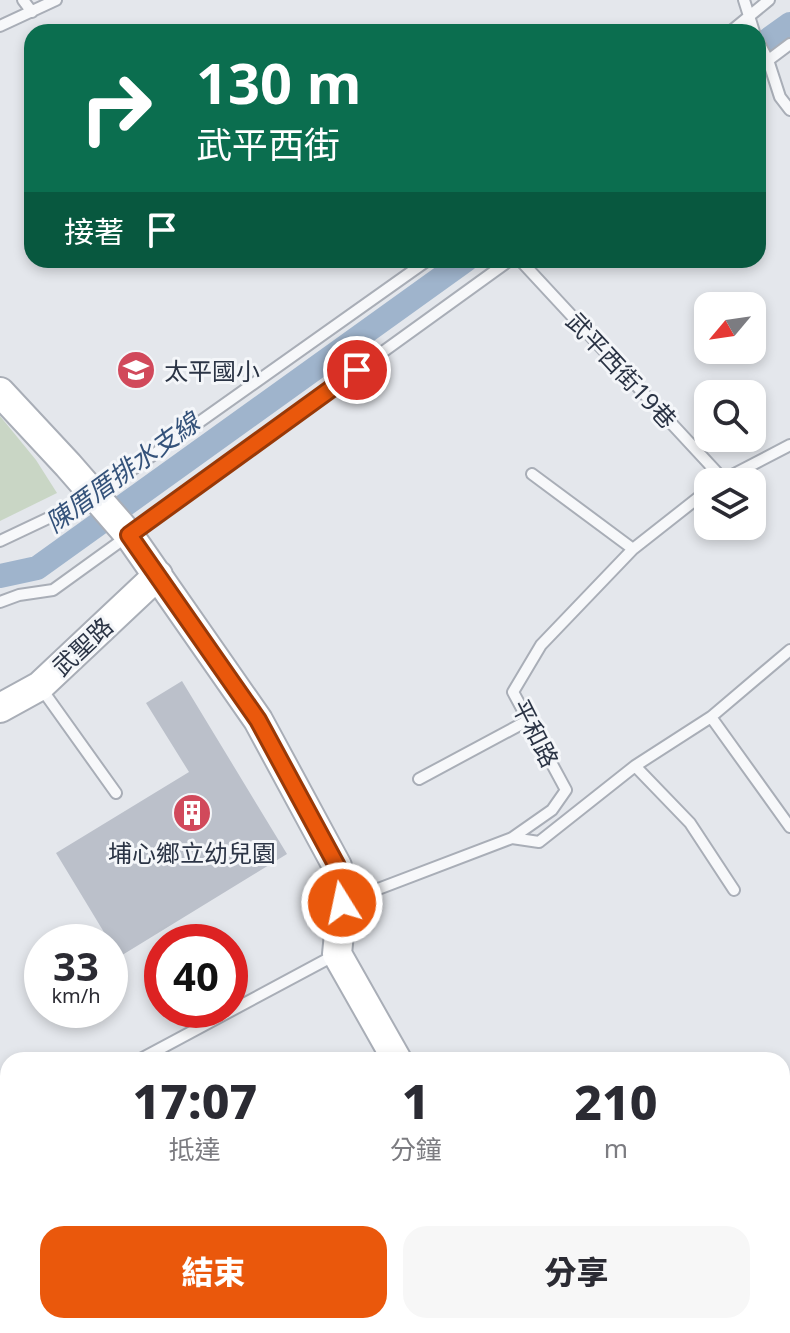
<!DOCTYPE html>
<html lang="zh-TW">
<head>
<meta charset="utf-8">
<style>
  body { margin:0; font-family:"Noto Sans","Noto Sans TC",sans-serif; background:#f7f7f7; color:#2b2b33; height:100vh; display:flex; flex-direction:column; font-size:30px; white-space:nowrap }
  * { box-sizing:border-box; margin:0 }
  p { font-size:26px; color:#7c7c81 }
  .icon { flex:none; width:44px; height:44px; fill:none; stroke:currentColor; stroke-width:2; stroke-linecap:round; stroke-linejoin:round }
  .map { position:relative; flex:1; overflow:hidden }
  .details { position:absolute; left:0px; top:1052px; width:790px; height:282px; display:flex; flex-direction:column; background:#fff; border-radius:24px 24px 0 0; box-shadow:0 4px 12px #0003 }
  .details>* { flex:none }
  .guide { position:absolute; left:24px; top:24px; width:742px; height:244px; border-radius:24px; box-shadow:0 4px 12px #0003; background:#0b6e4f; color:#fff; overflow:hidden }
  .needle { width:52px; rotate:241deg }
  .tools { position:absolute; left:694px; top:292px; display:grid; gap:16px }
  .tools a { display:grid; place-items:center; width:72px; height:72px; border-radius:16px; background:#fff; box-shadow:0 4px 12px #0003; font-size:40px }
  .speed { position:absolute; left:24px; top:924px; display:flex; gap:16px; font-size:40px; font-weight:700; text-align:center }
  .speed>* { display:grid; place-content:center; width:104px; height:104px; border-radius:50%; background:#fff; box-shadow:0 4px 12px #0003; line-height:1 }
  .speed small { font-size:20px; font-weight:400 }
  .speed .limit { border:12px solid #d22; background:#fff; color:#111 }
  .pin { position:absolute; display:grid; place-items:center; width:68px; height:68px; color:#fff; margin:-34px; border:4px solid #fff; border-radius:50%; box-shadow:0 2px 8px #0007 }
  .me { position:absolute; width:88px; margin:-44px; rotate:350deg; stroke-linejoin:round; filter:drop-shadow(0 0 6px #0008) }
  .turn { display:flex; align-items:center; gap:28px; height:168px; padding:0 40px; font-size:36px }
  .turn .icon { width:104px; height:104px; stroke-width:2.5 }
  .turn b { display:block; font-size:56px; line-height:68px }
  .then { display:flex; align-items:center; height:76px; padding:0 40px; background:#0003; gap:16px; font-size:30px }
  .eta { display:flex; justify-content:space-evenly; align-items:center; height:136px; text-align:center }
  .eta b { font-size:48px; font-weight:800; line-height:56px }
  .button { display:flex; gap:16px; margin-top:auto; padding:16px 40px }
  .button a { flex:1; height:92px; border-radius:24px; background:#ea580c; color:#fff; font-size:32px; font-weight:800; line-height:92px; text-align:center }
  .button a+a { background:#f7f7f7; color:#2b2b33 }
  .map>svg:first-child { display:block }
  .green { fill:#c9d6c5 }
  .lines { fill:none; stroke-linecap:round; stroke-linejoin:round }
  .canal { stroke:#9fb4cc; stroke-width:24 }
  .building { fill:#bbc0ca }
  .lane-casing { stroke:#a9aeb7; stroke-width:14 }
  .secondary-casing { stroke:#a9aeb7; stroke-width:32 }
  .lane { stroke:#f7f8fa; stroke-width:10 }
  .secondary { stroke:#fff; stroke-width:28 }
  .route-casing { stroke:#983908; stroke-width:20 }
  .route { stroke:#ea580c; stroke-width:14 }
  .labels { text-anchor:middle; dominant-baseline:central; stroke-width:6; stroke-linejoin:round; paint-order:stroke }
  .poi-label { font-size:24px; fill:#2b3445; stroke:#f4f6f9; text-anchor:start }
  .street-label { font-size:24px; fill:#2b3445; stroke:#f4f6f9 }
  .water-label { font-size:26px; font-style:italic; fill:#34527a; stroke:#f4f6f9 }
</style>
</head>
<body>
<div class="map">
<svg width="790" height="1333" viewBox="0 0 790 1333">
  <rect width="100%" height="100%" fill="#e4e7ec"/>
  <path class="green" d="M0 416 36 460 57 493 0 521Z"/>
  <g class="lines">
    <path class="canal" d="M758 47 790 24
      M0 576 37 568 466 260"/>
  </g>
  <path class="building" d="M182 681 287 854 119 957 56 853 189 772 146 703Z"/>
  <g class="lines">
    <defs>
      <path id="lane" d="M23 0 32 12
        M744 0 754 32
        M0 26 56 0
        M730 32 769 0
        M758 41 768 60 780 97 790 110
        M758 68 790 44
        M520 260 723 479
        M532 474 633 549
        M719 482 790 445
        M0 541 95 496 428 260
        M0 602 19 595 53 590 510 260
        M41 688 116 793
        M711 717 790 827
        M635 766 711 717 790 650
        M419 779 527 721
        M512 838 539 842 635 766 690 823 734 890
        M344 902 512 838 552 810 566 790 513 692 541 645 633 549 708 490
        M139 1060 335 955
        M0 1265 8 1276
        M43 1326 48 1333
        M447 1333 463 1326"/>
      <path id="secondary" d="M0 392 68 465 129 535 258 720 337 866 342 903 337 954 397 1060
        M0 708 40 686 158 575
        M547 1326 551 1333"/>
    </defs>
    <use href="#lane" class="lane-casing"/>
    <use href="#secondary" class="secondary-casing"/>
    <use href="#lane" class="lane"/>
    <use href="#secondary" class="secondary"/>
  </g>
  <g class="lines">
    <defs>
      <path id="route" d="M342 903 337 866 258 720 129 535 357 370"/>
    </defs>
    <use href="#route" class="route-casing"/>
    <use href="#route" class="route"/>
  </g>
  <defs>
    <symbol id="school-disc" viewBox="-11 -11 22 22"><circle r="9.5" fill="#d1495b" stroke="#f4f6f9"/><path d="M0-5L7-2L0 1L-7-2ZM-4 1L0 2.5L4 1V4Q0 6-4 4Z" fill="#fff"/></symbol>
    <symbol id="building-disc" viewBox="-11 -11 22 22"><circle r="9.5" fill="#d1495b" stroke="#f4f6f9"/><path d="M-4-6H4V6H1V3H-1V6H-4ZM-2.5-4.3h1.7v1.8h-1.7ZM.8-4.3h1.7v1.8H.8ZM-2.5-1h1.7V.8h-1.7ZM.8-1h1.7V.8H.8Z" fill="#fff"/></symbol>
  </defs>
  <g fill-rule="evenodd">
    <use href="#school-disc" x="114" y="348" width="44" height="44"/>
    <use href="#building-disc" x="170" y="791" width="44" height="44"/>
  </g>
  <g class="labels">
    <g class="poi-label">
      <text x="164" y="370">太平國小</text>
      <text x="192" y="852" text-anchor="middle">埔心鄉立幼兒園</text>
    </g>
    <g class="street-label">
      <text transform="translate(622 370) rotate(47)">武平西街19巷</text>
      <text transform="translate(82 646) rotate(-43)">武聖路</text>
      <text transform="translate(536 733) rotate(63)">平和路</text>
    </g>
    <g class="water-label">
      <text transform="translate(122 472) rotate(-36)">陳厝厝排水支線</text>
    </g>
  </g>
</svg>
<div class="tools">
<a><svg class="needle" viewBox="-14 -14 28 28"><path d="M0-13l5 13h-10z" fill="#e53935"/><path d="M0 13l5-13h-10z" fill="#7c7c81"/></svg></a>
<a><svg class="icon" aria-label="search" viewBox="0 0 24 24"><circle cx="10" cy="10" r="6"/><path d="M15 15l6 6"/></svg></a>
<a><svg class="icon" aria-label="layers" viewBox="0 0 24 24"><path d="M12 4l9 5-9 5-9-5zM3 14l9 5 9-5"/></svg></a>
</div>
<div class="speed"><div>33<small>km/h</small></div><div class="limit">40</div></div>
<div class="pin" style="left:357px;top:370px;background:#d93025"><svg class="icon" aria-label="arrive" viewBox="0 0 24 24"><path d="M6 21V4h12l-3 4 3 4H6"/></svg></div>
<svg class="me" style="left:342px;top:903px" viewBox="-20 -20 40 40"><circle r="17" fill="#ea580c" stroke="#fff" stroke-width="3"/><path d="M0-11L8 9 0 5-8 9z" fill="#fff"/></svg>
<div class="guide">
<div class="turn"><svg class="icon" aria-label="right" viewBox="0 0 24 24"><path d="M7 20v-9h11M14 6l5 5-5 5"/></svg><div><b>130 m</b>武平西街</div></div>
<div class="then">接著<svg class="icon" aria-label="arrive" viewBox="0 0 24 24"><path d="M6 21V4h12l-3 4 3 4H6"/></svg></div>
</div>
<section class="details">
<div class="eta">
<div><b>17:07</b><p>抵達</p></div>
<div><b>1</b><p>分鐘</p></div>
<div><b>210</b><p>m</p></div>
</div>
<div class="button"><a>結束</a><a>分享</a></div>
</section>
</div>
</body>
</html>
